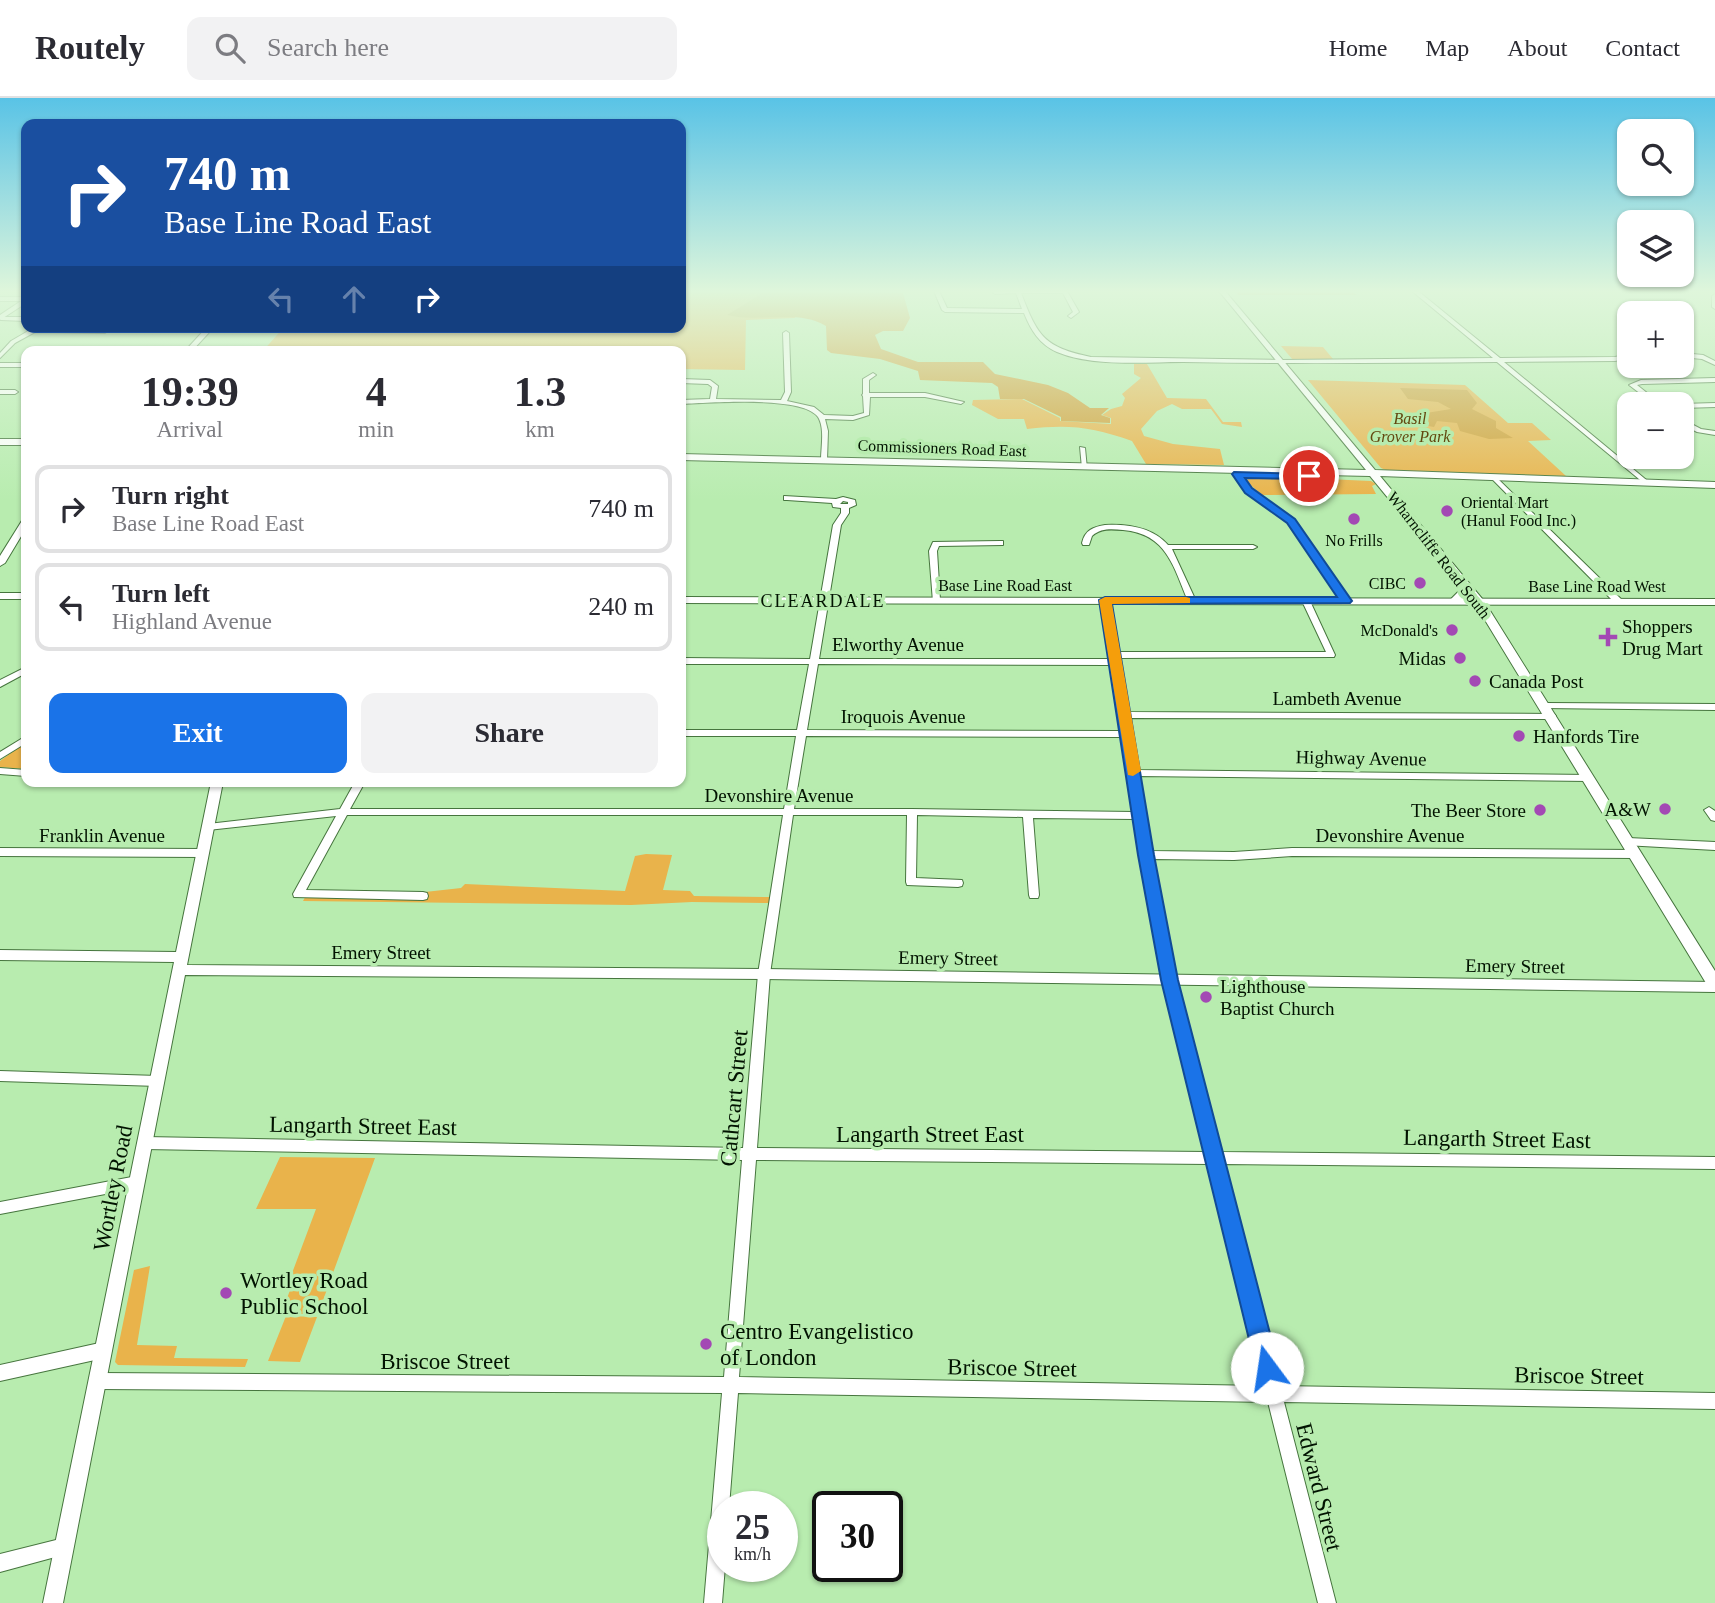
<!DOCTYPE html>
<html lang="en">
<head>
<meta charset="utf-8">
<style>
  body { margin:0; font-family:Georgia,serif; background:#f2f2f3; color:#2b2b33; height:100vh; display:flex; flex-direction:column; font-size:26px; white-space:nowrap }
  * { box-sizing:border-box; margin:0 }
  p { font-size:23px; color:#7c7c81 }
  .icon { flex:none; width:38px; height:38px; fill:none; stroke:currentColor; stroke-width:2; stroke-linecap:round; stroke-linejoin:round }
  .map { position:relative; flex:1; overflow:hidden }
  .details { position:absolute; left:21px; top:248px; width:665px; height:441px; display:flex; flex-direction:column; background:#fff; border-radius:14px; box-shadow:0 2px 5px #0004 }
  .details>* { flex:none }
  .guide { position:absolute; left:21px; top:21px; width:665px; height:214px; border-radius:14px; box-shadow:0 2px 5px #0004; background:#1a4fa0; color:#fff; overflow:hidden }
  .controls { position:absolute; left:1617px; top:21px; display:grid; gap:14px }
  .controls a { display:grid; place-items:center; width:77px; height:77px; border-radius:14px; background:#fff; box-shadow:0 2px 5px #0004; font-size:35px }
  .speed { position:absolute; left:707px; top:1393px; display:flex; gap:14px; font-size:35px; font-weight:700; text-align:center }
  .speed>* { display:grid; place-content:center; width:91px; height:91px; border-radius:50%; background:#fff; box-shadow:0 2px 5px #0004; line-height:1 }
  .speed small { font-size:18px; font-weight:400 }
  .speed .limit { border:4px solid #111; border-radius:10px; background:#fff; color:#111 }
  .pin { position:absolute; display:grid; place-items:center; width:60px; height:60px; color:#fff; margin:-30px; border:4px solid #fff; border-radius:50%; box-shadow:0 2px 7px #0007 }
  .me { position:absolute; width:77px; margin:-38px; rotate:346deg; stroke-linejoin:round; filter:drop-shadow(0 0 5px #0008) }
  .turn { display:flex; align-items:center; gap:24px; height:147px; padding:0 28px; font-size:32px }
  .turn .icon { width:91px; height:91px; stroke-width:2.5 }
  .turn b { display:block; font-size:49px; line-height:60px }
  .lanes { display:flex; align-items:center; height:66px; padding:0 28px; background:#0003; justify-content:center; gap:35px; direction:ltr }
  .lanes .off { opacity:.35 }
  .eta { display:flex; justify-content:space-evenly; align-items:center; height:119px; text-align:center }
  .eta b { font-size:42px; font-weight:700; line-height:49px }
  .cta { display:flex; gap:14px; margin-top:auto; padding:14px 28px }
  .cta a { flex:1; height:80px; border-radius:14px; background:#1a73e8; color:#fff; font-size:28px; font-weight:700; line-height:80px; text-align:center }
  .cta a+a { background:#f2f2f3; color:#2b2b33 }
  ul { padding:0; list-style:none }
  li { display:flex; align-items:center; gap:21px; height:88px; margin:0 14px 10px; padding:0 14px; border:4px solid #e1e1e2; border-radius:14px }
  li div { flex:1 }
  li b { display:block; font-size:26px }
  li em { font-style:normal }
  header { display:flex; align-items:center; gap:42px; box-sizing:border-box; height:98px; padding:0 35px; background:#fff; border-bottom:2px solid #e1e1e2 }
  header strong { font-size:33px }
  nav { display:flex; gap:38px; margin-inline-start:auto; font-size:24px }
  .search { width:490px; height:63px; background:#f2f2f3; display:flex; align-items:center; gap:18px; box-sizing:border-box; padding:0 24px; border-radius:14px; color:#7c7c81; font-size:26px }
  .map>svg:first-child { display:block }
  .green { fill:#e9b34b }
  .forest { fill:#d29d33 }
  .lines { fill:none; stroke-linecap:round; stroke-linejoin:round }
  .minor-casing { stroke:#46753e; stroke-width:2 }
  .tertiary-casing { stroke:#46753e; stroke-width:2 }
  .secondary-casing { stroke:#46753e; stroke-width:2 }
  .minor { fill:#fff; fill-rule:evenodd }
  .tertiary { fill:#fff; fill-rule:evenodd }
  .secondary { fill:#fff; fill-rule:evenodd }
  .route { fill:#1a73e8; stroke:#114b97; stroke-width:2 }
  .slow { fill:#f59e0b }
  .poi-dot { fill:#a349b4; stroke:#b8ecaf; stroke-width:2.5 }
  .labels { text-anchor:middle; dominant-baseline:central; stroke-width:7; stroke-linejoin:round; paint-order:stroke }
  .far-park-label { font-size:16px; font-style:italic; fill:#62470f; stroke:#b8ecaf }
  .far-street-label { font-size:16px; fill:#021301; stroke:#b8ecaf }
  .far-poi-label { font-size:16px; fill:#021301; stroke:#b8ecaf; text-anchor:end }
  .far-neighbourhood-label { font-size:18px; letter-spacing:2px; fill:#021301; stroke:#b8ecaf }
  .poi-label { font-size:19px; fill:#021301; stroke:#b8ecaf; text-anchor:start }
  .street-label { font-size:19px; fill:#021301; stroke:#b8ecaf }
  .near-street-label { font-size:23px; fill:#021301; stroke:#b8ecaf }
  .near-poi-label { font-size:23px; fill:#021301; stroke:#b8ecaf; text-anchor:start }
</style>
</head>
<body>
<header>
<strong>Routely</strong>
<div class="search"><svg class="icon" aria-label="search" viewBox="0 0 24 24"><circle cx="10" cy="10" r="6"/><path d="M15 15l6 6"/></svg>Search here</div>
<nav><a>Home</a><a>Map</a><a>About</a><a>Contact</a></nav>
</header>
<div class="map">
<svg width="1715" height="1505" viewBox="0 0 1715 1505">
  <rect width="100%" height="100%" fill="#b8ecaf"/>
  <path class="green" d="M681 193H792L795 220 746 222 745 272 681 271V254H262L284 229H681Z
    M1281 248 1323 249 1333 261 1293 262Z
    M1134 266H1147L1167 300 1206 301 1223 324H1241L1242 329 1222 326 1211 311H1182L1172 306 1157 313 1141 331 1144 338 1173 346 1220 351 1224 367 1146 366 1132 343C1093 329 1069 326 1027 331L1024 321H998L972 307 973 302 1022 301 1060 320V323L1111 326V320L1102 317 1111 311 1122 308 1125 300 1122 296 1141 280 1134 276Z
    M1308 282 1465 287 1508 325H1532L1551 342 1528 343 1566 378 1388 373 1381 370Z
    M1257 378 1371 383 1376 386 1372 388 1376 396 1262 397 1247 384 1248 381Z
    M26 644V671L0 669V663Z
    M646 756 672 757 663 792 690 793 694 798 769 799V805L692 804 631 807 303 803 309 792 425 794 461 790 465 786 625 793 635 758Z
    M280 1059 375 1060 318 1216H281L292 1187 288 1186 316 1111H256Z
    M150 1168 137 1247 177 1248 174 1260 248 1261 245 1269 118 1267 115 1264 134 1172Z
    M286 1218 317 1219 300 1264 268 1263Z"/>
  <path class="forest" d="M766 193 903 195 910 220 903 233H883L875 237 881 251 918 264H983L995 276 1048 287 1068 295 1090 310H1109L1101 317 1110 320V325L1061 323V319L1024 301H1000L998 289 992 285 920 282 918 273 880 261 831 255 827 252 826 228C799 211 759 225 727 217Z
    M1235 193H1352L1357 197H1238Z
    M1400 290 1467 292 1477 305 1472 311 1496 323V330L1513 340 1489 341 1460 333 1457 325 1437 323 1434 329 1412 325 1426 315 1451 311 1438 304 1408 301Z"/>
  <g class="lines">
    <defs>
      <path id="minor" d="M934 193H939L947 210 1022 211 1016 195 995 196 992 194 994 193H1067L1079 214 1071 220 1068 218 1073 214 1063 195H1021C1038 239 1044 249 1091 259L1281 262 1493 260 1412 193H1418L1500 260 1615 259 1629 256V260L1615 263 1504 264 1650 385 1645 386 1497 264C1392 265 1288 266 1183 264 1145 264 1092 269 1057 254 1039 246 1031 232 1024 215L945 214 942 212Z
        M0 219H26V223L1 222Z
        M35 229 105 231 108 233 105 235 35 234 15 245 0 260V255L11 243Z
        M786 233 789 235 791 294 787 303 814 309 824 317 853 318 864 315 863 298 862 297 863 296V281L873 275 876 277 869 282V295H925L964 304 961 306 925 299H870L869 317 853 322 825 321 828 333 827 362 824 364 821 362C821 350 825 330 818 319 803 297 707 305 681 306V302L710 301 712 289 708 286 681 285V281L710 282 718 288 716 301 781 302 785 294 783 235Z
        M1682 255 1703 257 1715 263V267L1702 261 1682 259Z
        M0 265H26V269H0Z
        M1715 280V284L1642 286 1637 287 1661 306H1654L1629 287 1641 282Z
        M0 292H15L18 294 15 296H0Z
        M1715 305V309L1682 310V306Z
        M1682 321 1701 331 1715 333V337L1697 334 1682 326Z
        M1080 349 1085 350 1087 371 1082 370Z
        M1232 371H1236L1250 391 1294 421 1350 503 1349 505H1343L1288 425 1246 393 1231 372Z
        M1493 380H1497L1622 502V506H1616L1493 382Z
        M784 398 836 401 843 399 855 402 856 407 849 410V415L841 427 819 561H1110L1101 502 1105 500 1109 502 1118 554H1326L1302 503 1306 501 1310 503 1335 557 1334 559 1119 560 1128 614 1554 616 1556 618 1554 620 1551 621 1129 620 1137 672 1589 677 1594 680 1589 683 1138 678 1151 753 1234 754 1292 750 1635 752 1640 756 1635 760 1292 758 1234 762 1152 761 1176 882 1220 1054 1715 1059V1071L1223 1066 1280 1288 1715 1295V1311L1284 1304 1336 1505H1318L1268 1304 738 1295 729 1409H723V1468H725L722 1505H704L722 1295 98 1291 92 1289 90 1283 92 1277 98 1275 724 1279 742 1062 145 1051 140 1049 138 1045 140 1041 145 1039 743 1050 758 876 783 717H347L306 792 423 794 427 795 428 798 427 801 423 802 294 799 293 796 336 718 208 732 203 729 208 726 340 711 355 684H365L350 711H784L796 638H681V632H797L809 566H681V560L810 561 833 427 841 415V410L833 409 832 405 787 402H784ZM843 403 848 404V406H840ZM818 566 1111 567 1121 633 807 632ZM806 638 1122 639 1134 714 912 711H794ZM793 717H907L906 784 907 787 958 789 962 788 963 785 962 782 916 780 917 717 1023 719 1029 797 1030 800H1038L1039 797 1033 720 1135 721 1164 882 1207 1054 757 1050 770 876ZM756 1062 1210 1066 1264 1288 739 1279Z
        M1105 427C1128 426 1152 429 1168 447H1253L1257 449 1253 451H1172L1196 503 1192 505 1188 503C1173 468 1167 436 1123 432 1111 431 1101 430 1092 438L1089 447H1083L1082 445C1085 432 1093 429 1105 427Z
        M1000 443H1003V447L939 448 937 453 940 502 936 504H933L929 453 933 444Z
        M26 569V575L0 589V582Z
        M1545 605 1715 606V612L1542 610 1540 608Z
        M26 638V645L0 661V654Z
        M0 670 26 672V678L0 676Z
        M1709 709 1715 713V723L1711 722 1704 712Z
        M1628 740 1715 744V752L1624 747 1623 744Z
        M0 750 203 751 208 755 203 759 0 758Z
        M0 973 158 978 162 979 164 983 162 987 158 988 0 983Z
        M137 1078 142 1080 144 1084 142 1088 137 1090 0 1116V1104Z
        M104 1244 109 1247 112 1252 109 1257 104 1260 0 1283V1267Z
        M64 1440 70 1443 73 1449 70 1455 0 1474V1456Z"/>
      <path id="tertiary" d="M1715 196V211L1712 209V198Z
        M0 199H26V205L0 222V217L21 203H0Z
        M207 229H214L191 254H184Z
        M23 421H26V430L5 465 0 468V458Z
        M0 495H26V501H0Z
        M681 499 1715 501V507L681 505Z
        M211 684H223L187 867 764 871 1715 884V894L764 881 185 877 63 1505H43L174 864 0 862V852L176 854Z"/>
      <path id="secondary" d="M1219 193H1225L1375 372 1715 384V390L1380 378 1484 503 1715 873V892L1709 890 1474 504 1468 496 1459 505H1451V501L1462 490 1370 378 681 362V356L1366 372Z
        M0 341H26V347H0Z"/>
    </defs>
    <use href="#minor" class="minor-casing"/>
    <use href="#tertiary" class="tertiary-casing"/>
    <use href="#secondary" class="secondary-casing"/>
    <use href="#minor" class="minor"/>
    <use href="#tertiary" class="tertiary"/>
    <use href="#secondary" class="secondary"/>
  </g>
  <linearGradient id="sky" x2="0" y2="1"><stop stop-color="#59c3e6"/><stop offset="0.48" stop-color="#dff6db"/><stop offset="1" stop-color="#dff6db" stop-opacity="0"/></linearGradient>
  <rect width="1715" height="403" fill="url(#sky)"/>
  <path class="route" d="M1234 374 1313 376V381H1309L1245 380 1252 390 1295 421 1352 503 1350 505 1112 506 1154 757 1178 882 1279 1270 1276 1279 1267 1282 1259 1279 1256 1270 1161 882 1138 757 1099 502 1105 499H1337L1287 425 1245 395 1232 376Z"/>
  <path class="slow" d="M1186 499 1190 500V505L1112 506 1141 673 1133 678 1128 677 1099 502 1105 499Z"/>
  <g class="poi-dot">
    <circle cx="1447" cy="413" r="7"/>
    <circle cx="1354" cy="421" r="7"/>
    <circle cx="1420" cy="485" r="7"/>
    <circle cx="1452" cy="532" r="7"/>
    <path d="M1604.5 528.5h7v7h7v7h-7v7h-7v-7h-7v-7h7z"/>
    <circle cx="1460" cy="560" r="7"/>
    <circle cx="1475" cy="583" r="7"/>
    <circle cx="1519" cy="638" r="7"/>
    <circle cx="1665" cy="711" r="7"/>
    <circle cx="1540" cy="712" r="7"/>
    <circle cx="1206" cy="899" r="7"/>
    <circle cx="226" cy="1195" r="7"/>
    <circle cx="706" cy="1246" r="7"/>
  </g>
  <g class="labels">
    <g class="far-park-label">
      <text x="1410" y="320">Basil<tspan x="1410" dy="18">Grover Park</tspan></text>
    </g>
    <g class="far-street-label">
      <text transform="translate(942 350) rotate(2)">Commissioners Road East</text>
      <text transform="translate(1439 457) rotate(52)">Wharncliffe Road South</text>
      <text x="1005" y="487">Base Line Road East</text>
      <text x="1597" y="488">Base Line Road West</text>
    </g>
    <g class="far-poi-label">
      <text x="1461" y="404" text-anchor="start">Oriental Mart<tspan x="1461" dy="18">(Hanul Food Inc.)</tspan></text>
      <text x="1354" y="442" text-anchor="middle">No Frills</text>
      <text x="1406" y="485">CIBC</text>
      <text x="1438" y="532">McDonald's</text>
    </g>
    <g class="far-neighbourhood-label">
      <text x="823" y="503">CLEARDALE</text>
    </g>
    <g class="poi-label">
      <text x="1622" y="528">Shoppers<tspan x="1622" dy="22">Drug Mart</tspan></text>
      <text x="1446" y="560" text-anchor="end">Midas</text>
      <text x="1489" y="583">Canada Post</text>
      <text x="1533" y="638">Hanfords Tire</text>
      <text x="1651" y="711" text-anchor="end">A&amp;W</text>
      <text x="1526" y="712" text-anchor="end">The Beer Store</text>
      <text x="1220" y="888">Lighthouse<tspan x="1220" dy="22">Baptist Church</tspan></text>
    </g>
    <g class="street-label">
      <text x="898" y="546">Elworthy Avenue</text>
      <text x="1337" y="600">Lambeth Avenue</text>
      <text x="903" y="618">Iroquois Avenue</text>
      <text transform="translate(1361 660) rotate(1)">Highway Avenue</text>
      <text x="779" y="697">Devonshire Avenue</text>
      <text x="102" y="737">Franklin Avenue</text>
      <text x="1390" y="737">Devonshire Avenue</text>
      <text x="381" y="854">Emery Street</text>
      <text transform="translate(948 860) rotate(1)">Emery Street</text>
      <text transform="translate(1515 868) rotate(1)">Emery Street</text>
    </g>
    <g class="near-street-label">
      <text transform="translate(734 1000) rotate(-85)">Cathcart Street</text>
      <text transform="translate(363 1028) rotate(1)">Langarth Street East</text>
      <text x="930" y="1036">Langarth Street East</text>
      <text transform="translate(1497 1041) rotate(1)">Langarth Street East</text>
      <text transform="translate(113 1090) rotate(-79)">Wortley Road</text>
      <text x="445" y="1263">Briscoe Street</text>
      <text transform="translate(1012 1270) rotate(1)">Briscoe Street</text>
      <text transform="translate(1579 1278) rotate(1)">Briscoe Street</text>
      <text transform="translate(1319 1389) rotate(76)">Edward Street</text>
    </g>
    <g class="near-poi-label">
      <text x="240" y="1182">Wortley Road<tspan x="240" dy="26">Public School</tspan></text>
      <text x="720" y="1233">Centro Evangelistico<tspan x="720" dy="26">of London</tspan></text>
    </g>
  </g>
</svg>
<div class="controls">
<a><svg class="icon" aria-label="search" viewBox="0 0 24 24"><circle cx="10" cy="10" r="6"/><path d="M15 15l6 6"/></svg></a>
<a><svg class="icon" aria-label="layers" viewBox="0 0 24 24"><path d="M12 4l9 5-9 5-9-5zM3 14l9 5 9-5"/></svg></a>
<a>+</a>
<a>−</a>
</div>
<div class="speed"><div>25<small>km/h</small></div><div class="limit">30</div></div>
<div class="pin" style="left:1309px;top:378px;background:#d93025"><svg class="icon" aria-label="arrive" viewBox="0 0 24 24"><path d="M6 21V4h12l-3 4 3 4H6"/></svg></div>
<svg class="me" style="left:1267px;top:1270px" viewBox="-20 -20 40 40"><circle r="19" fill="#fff"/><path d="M0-13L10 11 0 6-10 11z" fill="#1a73e8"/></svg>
<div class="guide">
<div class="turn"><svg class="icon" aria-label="right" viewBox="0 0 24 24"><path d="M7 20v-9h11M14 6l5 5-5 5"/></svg><div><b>740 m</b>Base Line Road East</div></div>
<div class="lanes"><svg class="icon off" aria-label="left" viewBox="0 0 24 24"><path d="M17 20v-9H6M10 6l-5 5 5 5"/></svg><svg class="icon off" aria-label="ahead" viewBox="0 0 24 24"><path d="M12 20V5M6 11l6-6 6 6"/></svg><svg class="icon" aria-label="right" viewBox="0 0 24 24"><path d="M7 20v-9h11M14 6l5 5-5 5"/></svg></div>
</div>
<section class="details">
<div class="eta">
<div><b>19:39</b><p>Arrival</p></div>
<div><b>4</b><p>min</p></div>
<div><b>1.3</b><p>km</p></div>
</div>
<ul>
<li><svg class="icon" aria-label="right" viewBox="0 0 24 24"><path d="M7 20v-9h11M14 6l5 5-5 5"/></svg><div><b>Turn right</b><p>Base Line Road East</p></div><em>740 m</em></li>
<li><svg class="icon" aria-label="left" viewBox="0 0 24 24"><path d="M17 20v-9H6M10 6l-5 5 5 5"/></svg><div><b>Turn left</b><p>Highland Avenue</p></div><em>240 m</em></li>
</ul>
<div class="cta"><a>Exit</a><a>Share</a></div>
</section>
</div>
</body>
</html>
